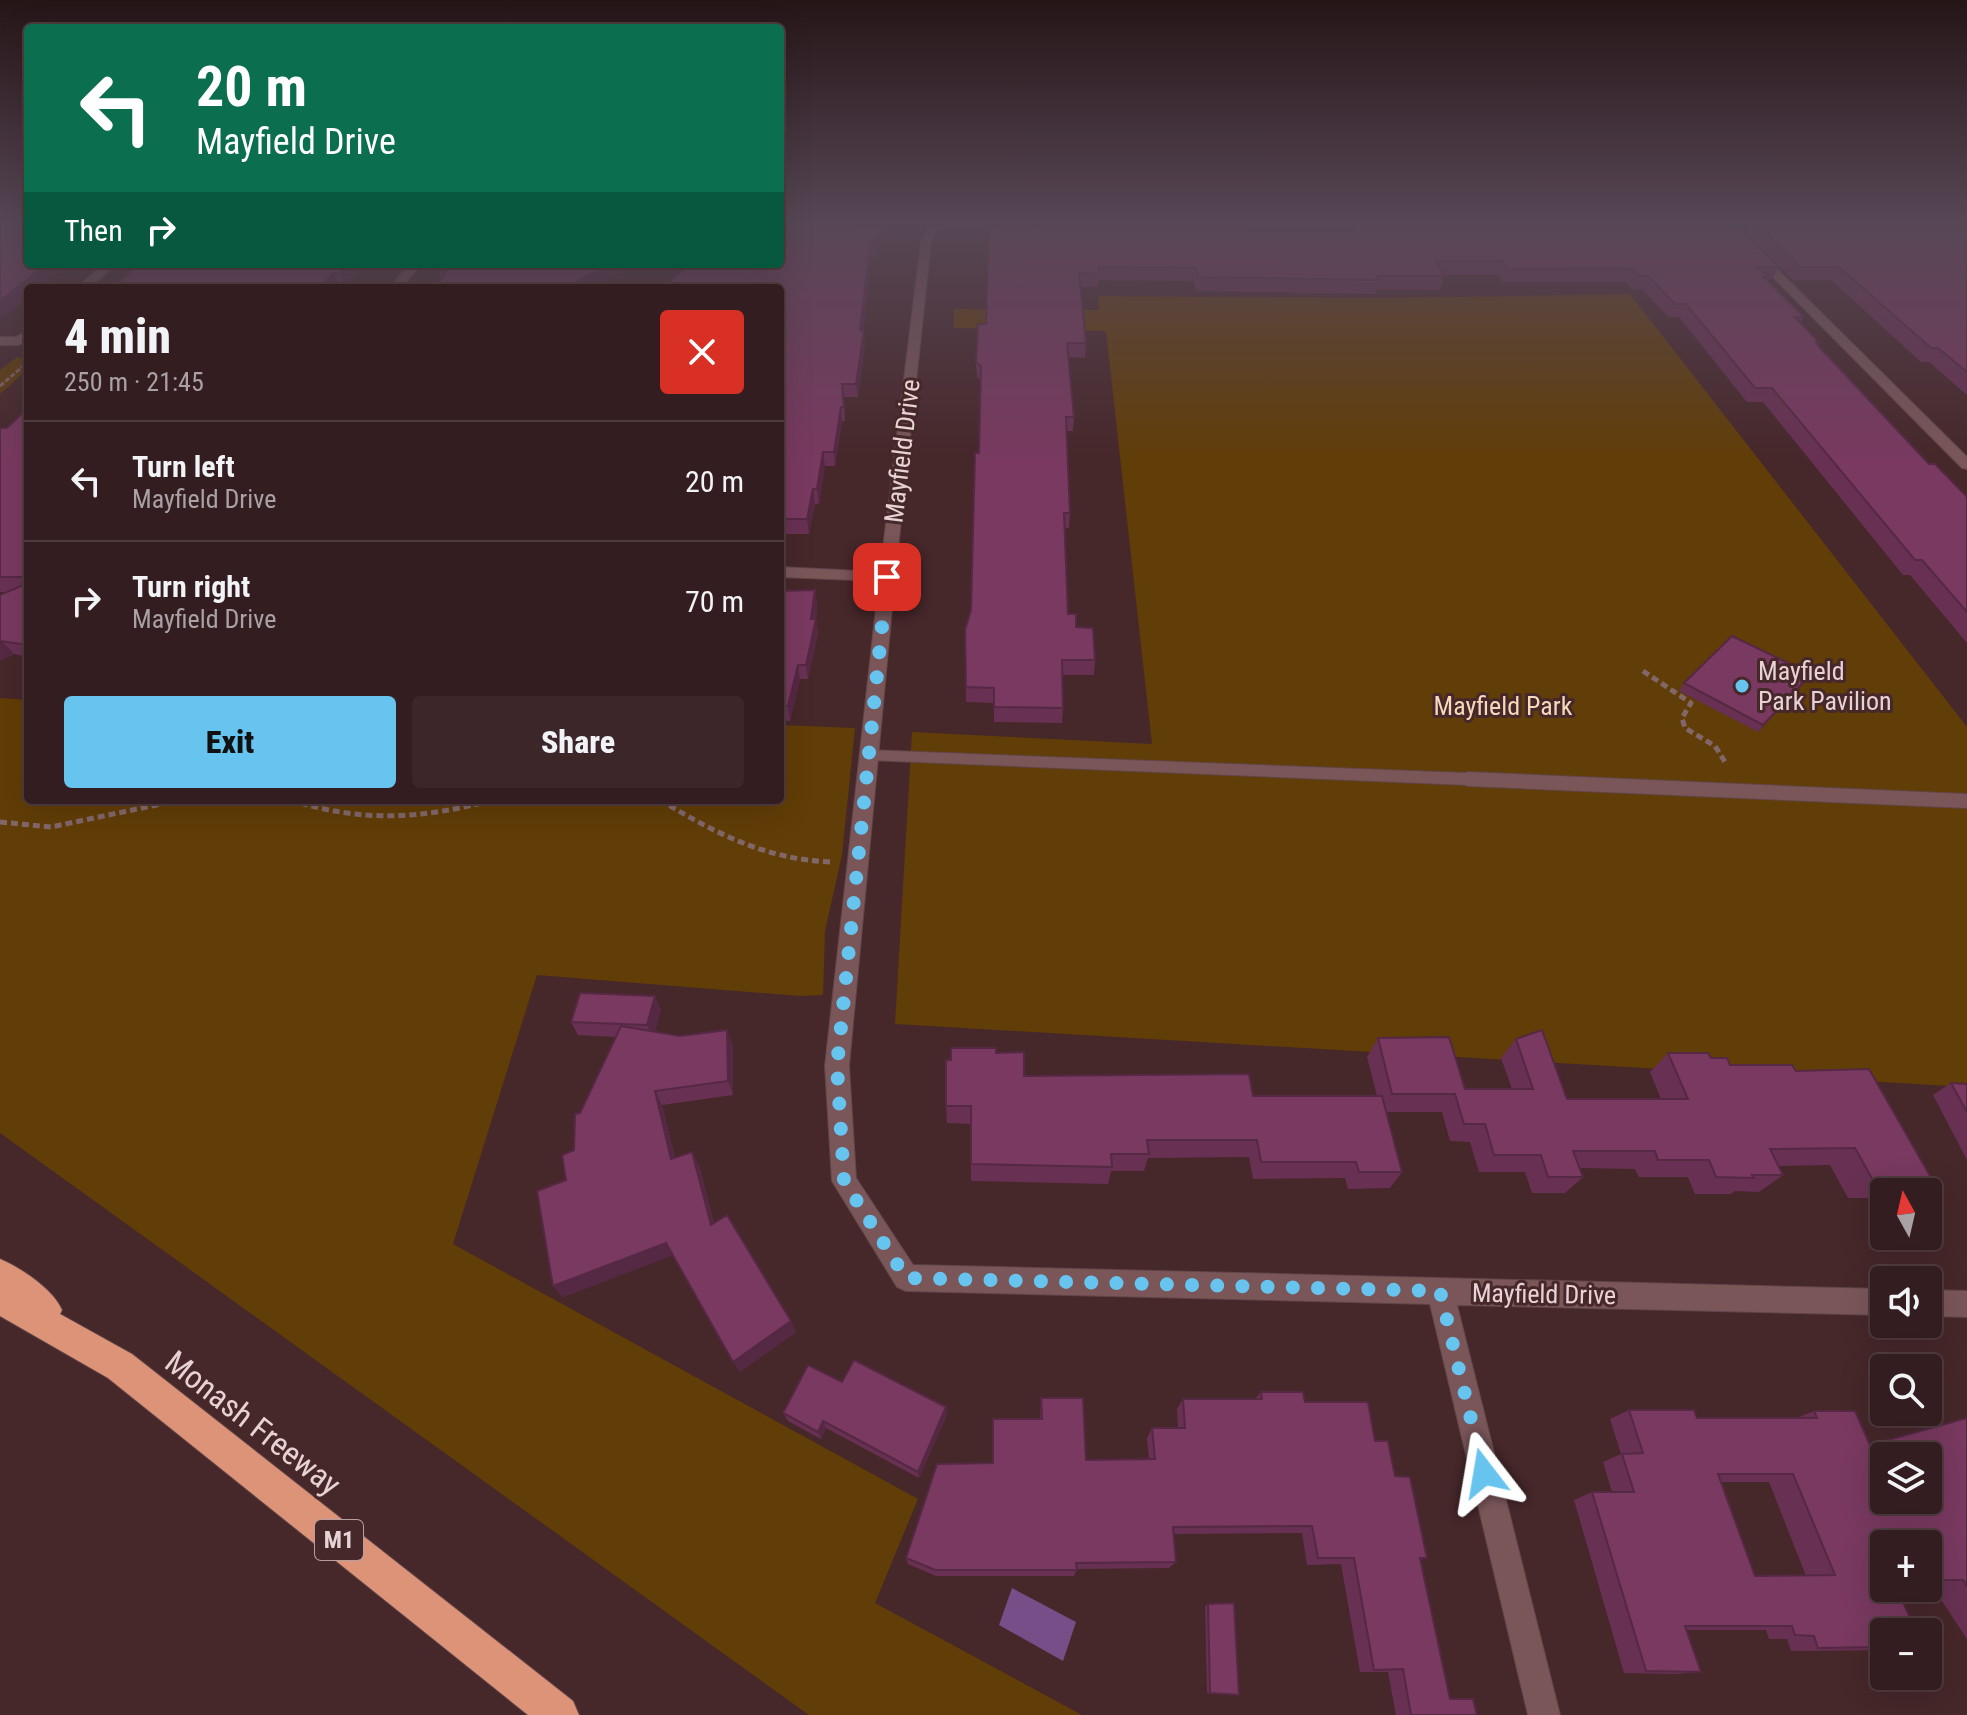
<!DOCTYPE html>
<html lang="en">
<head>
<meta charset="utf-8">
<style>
  body { margin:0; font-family:"Roboto Condensed",sans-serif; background:#3c2629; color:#f1f3f6; height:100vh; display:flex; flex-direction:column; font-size:30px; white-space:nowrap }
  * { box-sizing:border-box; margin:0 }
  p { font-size:26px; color:#a9a2a5 }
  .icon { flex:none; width:44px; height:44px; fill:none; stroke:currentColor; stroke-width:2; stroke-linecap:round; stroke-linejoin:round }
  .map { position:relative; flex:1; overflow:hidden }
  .sheet { position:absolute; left:24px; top:284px; width:760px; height:520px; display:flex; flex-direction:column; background:#341d20; border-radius:8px; box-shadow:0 8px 32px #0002,0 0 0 2px #4e3b3e }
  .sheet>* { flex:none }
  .guide { position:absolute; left:24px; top:24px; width:760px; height:244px; border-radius:8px; box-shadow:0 8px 32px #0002,0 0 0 2px #4e3b3e; background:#0b6e4f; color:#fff; overflow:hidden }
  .needle { width:52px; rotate:352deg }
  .fabs { position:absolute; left:1870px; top:1178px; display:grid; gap:16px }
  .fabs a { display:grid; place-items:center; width:72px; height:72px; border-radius:8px; background:#341d20; box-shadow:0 8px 32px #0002,0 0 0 2px #4e3b3e; font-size:40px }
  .pin { position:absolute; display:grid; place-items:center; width:68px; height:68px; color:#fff; margin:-34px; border-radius:16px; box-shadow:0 4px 12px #0006 }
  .me { position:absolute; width:88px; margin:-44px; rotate:346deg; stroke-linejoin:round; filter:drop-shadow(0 0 6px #0008) }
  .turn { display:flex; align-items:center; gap:28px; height:168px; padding:0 40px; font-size:36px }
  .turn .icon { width:104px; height:104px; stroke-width:2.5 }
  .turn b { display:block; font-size:56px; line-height:68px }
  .then { display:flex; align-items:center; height:76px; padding:0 40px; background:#0003; gap:16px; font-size:30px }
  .round { display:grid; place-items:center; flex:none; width:84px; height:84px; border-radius:8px; background:#3c2629 }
  .overview { display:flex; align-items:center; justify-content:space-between; height:136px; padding:0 40px }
  h1 { font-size:48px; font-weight:800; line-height:60px }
  .action { display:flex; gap:16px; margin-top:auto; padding:16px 40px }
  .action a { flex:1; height:92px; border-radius:8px; background:#67c4ef; color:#111; font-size:32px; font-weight:800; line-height:92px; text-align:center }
  .action a+a { background:#3c2629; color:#f1f3f6 }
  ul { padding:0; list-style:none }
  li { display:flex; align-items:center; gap:24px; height:120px; padding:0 40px; border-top:2px solid #4e3b3e }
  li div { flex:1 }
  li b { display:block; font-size:30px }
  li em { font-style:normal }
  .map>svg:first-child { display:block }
  .green { fill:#613d07 }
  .water { fill:#774e88 }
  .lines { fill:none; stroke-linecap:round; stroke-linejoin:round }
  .service-casing { stroke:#604548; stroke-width:2 }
  .minor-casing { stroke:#604548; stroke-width:2 }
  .motorway-casing { stroke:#604548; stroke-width:2 }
  .path-far1 { stroke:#826769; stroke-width:3; stroke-dasharray:5 2; stroke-linecap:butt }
  .path { stroke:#826769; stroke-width:5; stroke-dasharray:7 4; stroke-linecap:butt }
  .service { fill:#7a5659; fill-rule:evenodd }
  .minor { fill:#7a5659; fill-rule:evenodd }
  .motorway { fill:#dc9377; fill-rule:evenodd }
  .wall { fill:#683153; fill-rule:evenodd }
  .shaded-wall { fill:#552843 }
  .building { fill:#793960; stroke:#552843; stroke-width:2; fill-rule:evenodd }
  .route { stroke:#67c4ef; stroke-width:14; stroke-dasharray:0 25.2 }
  .poi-dot { fill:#67c4ef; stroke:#46272a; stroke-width:3 }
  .labels { text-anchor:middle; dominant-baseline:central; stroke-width:6; stroke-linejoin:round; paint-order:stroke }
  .shield { fill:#46272a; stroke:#b79fa1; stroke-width:2 }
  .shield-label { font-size:24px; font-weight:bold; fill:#e8d3d4 }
  .street-label { font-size:26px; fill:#e8d3d4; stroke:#46272a }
  .poi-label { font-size:26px; fill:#e8d3d4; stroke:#46272a; text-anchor:start }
  .park-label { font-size:26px; fill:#f6d9ba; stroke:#46272a }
  .near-street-label { font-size:32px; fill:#e8d3d4; stroke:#46272a }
</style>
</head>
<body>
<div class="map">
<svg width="1967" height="1715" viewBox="0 0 1967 1715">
  <rect width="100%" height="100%" fill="#46272a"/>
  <path class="green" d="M1630 294 1967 727V1087L895 1024 912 732 1152 744 1106 331 954 328V309L1099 310 1098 296 1377 298Z
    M17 357 28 360V369L0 394V370Z
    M0 698 28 700V800H780V725L855 728 842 855 825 931 823 995 800 996 537 975 453 1244 918 1499 875 1603 1082 1715H809L0 1133Z"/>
  <path class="water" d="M1012 1588 1076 1622 1063 1661 999 1625Z"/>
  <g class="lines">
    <defs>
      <path id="service" d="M868 750 1467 773 1475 779 1467 785 868 760 861 755Z"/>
      <path id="minor" d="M942 220 1066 222 1071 225 1066 228 944 227 936 232 931 242 895 577 849 1066 856 1178 913 1265 1884 1289V1315L1457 1305 1560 1715H1528L1430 1304 906 1291 897 1287 832 1181 825 1066 879 581 780 577V567L880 572 921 242 928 228Z
        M1214 223H1370L1375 226 1370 229 1218 228 1213 225Z
        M1754 254H1762L1967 457V469L1962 468 1754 258Z
        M104 264H117L89 288H76Z
        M409 264H421L402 288H390Z
        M28 330V340L19 345H0V337H16Z
        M1467 772 1967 794V808L1467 786 1458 779Z
        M1928 1290 1967 1291V1317L1928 1316Z"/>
      <path id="motorway" d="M0 1259C21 1268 53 1289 62 1310L60 1314 132 1354 573 1701 579 1715H528L108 1378 0 1316Z"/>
    </defs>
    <use href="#service" class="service-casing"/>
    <use href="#minor" class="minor-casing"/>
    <use href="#motorway" class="motorway-casing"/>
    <path class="path-far1" d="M0 386 27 363"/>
    <path class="path" d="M1643 671 1691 703 1682 718 1685 728 1715 746 1727 765
      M290 800C364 823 420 819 494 800
      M660 800C715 833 765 859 830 862
      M0 822 51 827 180 800"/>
    <use href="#service" class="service"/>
    <use href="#minor" class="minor"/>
    <use href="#motorway" class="motorway"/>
  </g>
  <path class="wall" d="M780 220H892L880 225 887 238 871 261 863 331 865 344 858 397H844L845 421H842L835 466H825L819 504H815L809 534H780Z
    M1041 220 1246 231 1344 232 1346 220H1967V395L1929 362H1921L1831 280H1793L1746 234 1753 222H1733L1779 267 1771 280H1767L1804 317 1800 323 1819 342 1818 344 1929 464 1967 497V643L1910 575H1903L1763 402H1747L1679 317H1668L1642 289 1633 290 1626 282H1503L1498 275H1443L1444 276 1440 290 1377 289 1376 294 1196 291 1194 281 1099 280 1098 287H1080L1086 343 1085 358 1068 357 1074 417 1073 431H1066L1070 513 1069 528H1065L1068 614 1095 660 1094 675H1062L1063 708 1062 723 994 722V703L966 702 965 630 971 610 979 453 981 380 977 377 976 362 986 324 1041 226Z
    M139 264H364L346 286H339L337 288H112Z
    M444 264H636L592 288H434L441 279 438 271Z
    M28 408V657L14 654 0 661V595L8 592H0V428H7Z
    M815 590 817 605 816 619 818 634 808 679H800L790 721 780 720V591Z
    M1811 674 1758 732 1679 691 1684 683Z
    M661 1009 655 1032 733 1045V1095L662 1105 675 1158 699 1165 714 1224 791 1321 796 1332 740 1372 673 1255 563 1297 553 1286 566 1180 574 1150 580 1113 616 1037 578 1035 571 1022Z
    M1378 1038 1465 1089H1512L1501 1058 1516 1039 1567 1099H1661L1650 1072 1668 1053 1711 1058 1730 1065 1796 1071 1933 1181 1914 1192H1884V1198H1848L1830 1165 1778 1166 1783 1175 1759 1192 1735 1191 1731 1194H1695L1688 1177H1639L1635 1169 1580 1168 1583 1177 1565 1193H1532L1525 1172H1479L1470 1142 1450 1141 1442 1112H1387L1402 1172 1390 1188 1348 1189 1345 1178 1253 1179 1249 1157 1148 1158 1144 1171H1111L1108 1184 971 1181V1124L947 1123 946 1106 951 1060 996 1053 1024 1076 1253 1096H1377L1367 1057Z
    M1951 1083 1967 1084V1160L1933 1095Z
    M842 1382 947 1415 919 1478 826 1428 821 1439 788 1421 783 1413Z
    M1261 1392 1305 1402 1375 1441 1395 1476 1427 1558 1420 1560 1450 1699 1477 1715H1396L1388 1672H1360L1341 1564 1307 1565 1302 1533 1173 1534 1176 1562 1169 1568 1077 1569 1074 1576H936L908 1564 906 1558 993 1463 1040 1419 1041 1398 1086 1460 1149 1459 1147 1438 1152 1428H1178L1177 1409 1183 1399H1255Z
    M1629 1410 1697 1418H1797L1814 1411 1870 1445 1967 1418V1639L1932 1586H1928V1544H1884V1650L1791 1651 1787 1639H1769L1766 1630H1686L1701 1672 1677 1674 1624 1673 1574 1500 1592 1492H1612L1603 1462 1621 1454 1610 1419ZM1721 1482H1769L1806 1576H1755Z
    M1208 1604 1239 1695 1207 1693 1205 1606Z"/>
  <path class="shaded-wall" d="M867 220H892L856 238 855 225Z
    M886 225 887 238 871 261 862 344 860 330 870 248Z
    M46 264H68L39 288H28V297L0 320V301Z
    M348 264H364L346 286 340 273Z
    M609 264H636L592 288H573L578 281Z
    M333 273 339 286 337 288H320Z
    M864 331 865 344 858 397 856 384Z
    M841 407 842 421 835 466 834 452Z
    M823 452 825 466 819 504 817 489Z
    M813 489 815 504 809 534 807 519Z
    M815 590 817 605 815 626 816 619 818 634 808 679 806 665Z
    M1 640 14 654 0 661V641Z
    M798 665 800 679 790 721 788 706Z
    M1811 674 1805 682 1758 732 1763 725Z
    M655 996 661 1009 653 1038 647 1025Z
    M727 1030 733 1045V1095L728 1081Z
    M655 1091 662 1105 678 1172 671 1159Z
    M692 1152 699 1165 717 1238 711 1225Z
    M666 1243 674 1255 563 1297 553 1286Z
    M791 1321 796 1332 740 1372 733 1362Z
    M946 1407 947 1415 919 1478 918 1472Z
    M823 1421 826 1428 821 1439 818 1432Z"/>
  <path class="building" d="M0 220H28V264H46L0 301Z
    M780 220H867L855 225H886L870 248 860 330 864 331 856 384H842L844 407H841L834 452H823L817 489H813L807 519H780V288H669L672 279 691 264H780Z
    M1042 220H1243L1246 231 1354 232 1347 220 1732 221 1779 267H1758L1769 277H1764L1804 317H1795L1819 342H1816L1820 348 1929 464H1935L1967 497V612L1922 560H1915L1772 388H1755L1686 304H1675L1648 276H1639L1632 268 1508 269 1503 261H1436L1444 276H1377L1379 280 1198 277 1196 268 1099 267V274L1079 273 1086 343H1067L1074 417H1066L1070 513H1064L1068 614H1076V627L1093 628 1095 660H1062L1063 708 994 707V688L966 687 965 630 971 610 975 453H979L981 366 976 362 978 324H986L989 225 1042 226Z
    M1753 221 1967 222V372L1938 348H1931L1839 267H1800Z
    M139 264H348L340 273H333L320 288H112Z
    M444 264H609L578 281 573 288H434L447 271H438Z
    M28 408V577H0V428H7Z
    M28 583V645L0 641V595Z
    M815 590 811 619H816L806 665H798L788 706H780V591Z
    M1732 636 1811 674 1763 725 1684 683Z
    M580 993 655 996 647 1025 571 1022Z
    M621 1026 680 1036 727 1030 728 1081 655 1091 671 1159 692 1152 711 1225 727 1215 791 1321 733 1362 666 1243 553 1286 537 1191 566 1180 562 1155 574 1150 575 1114 580 1113Z
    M1542 1030 1567 1099H1688L1668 1053H1708L1711 1058H1727L1730 1065H1792L1796 1071 1869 1069 1933 1181 1874 1182 1855 1148 1770 1149 1783 1175H1752L1754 1178 1716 1177 1709 1160H1658L1655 1151H1573L1583 1177H1548L1541 1155H1494L1485 1124H1464L1455 1094H1392L1378 1038 1449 1037 1465 1089H1533L1516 1039Z
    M951 1048H996V1053L1024 1052V1076L1249 1074 1253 1096H1382L1402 1172H1359L1356 1162H1261L1257 1140H1147L1149 1154H1111L1112 1167 971 1164V1106H946V1060H951Z
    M1951 1083 1967 1084V1112Z
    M854 1360 946 1407 918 1472 823 1421 818 1432 783 1413 808 1365 842 1382Z
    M1261 1392H1303L1305 1402H1368L1375 1441H1388L1395 1476 1410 1477 1427 1558H1420L1450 1699H1473L1477 1715H1411L1403 1669 1374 1670 1354 1558H1318L1312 1526 1173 1527 1176 1562 1076 1563 1077 1570H935L906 1558 937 1464 993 1463V1419H1042L1041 1398H1083L1086 1460 1155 1459 1152 1428H1185L1183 1399H1262Z
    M1629 1410H1694L1697 1418H1817L1814 1411H1855L1870 1445 1967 1418V1586L1963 1580H1928V1544H1884V1588H1897L1916 1632H1884V1647L1818 1648 1814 1636 1795 1635 1792 1626H1685L1701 1672 1646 1671 1592 1492H1634L1622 1454 1643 1453ZM1884 1456H1928V1500H1884ZM1718 1474H1793L1835 1575 1755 1576Z
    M1234 1603 1239 1695 1210 1693 1208 1604Z"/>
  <linearGradient id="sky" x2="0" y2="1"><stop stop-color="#261517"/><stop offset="0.48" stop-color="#574755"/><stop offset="1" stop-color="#574755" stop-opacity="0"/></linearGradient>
  <rect width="1967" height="460" fill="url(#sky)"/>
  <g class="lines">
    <path class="route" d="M887 577 837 1066 844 1181 906 1278 1440 1291 1484 1473"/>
  </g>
  <circle class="poi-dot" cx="1742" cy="686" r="8"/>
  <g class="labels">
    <rect class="shield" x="315" y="1520" width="48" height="40" rx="6"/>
    <g class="shield-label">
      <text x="339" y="1540">M1</text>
    </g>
    <g class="street-label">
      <text transform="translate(902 451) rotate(-83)">Mayfield Drive</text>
      <text transform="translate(1544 1294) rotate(1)">Mayfield Drive</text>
    </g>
    <g class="poi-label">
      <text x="1758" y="671">Mayfield<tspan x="1758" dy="30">Park Pavilion</tspan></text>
    </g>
    <g class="park-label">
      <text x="1503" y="706">Mayfield Park</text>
    </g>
    <g class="near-street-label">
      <text transform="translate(253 1423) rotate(38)">Monash Freeway</text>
    </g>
  </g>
</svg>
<div class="fabs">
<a><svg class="needle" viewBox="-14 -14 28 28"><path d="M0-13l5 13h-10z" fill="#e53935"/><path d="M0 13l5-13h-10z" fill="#a9a2a5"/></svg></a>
<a><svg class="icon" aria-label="sound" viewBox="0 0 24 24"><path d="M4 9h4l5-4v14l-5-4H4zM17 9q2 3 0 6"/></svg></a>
<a><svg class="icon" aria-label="search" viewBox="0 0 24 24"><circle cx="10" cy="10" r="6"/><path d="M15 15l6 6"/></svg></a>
<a><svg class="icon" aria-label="layers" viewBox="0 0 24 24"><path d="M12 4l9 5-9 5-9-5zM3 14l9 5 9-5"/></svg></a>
<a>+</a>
<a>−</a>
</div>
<div class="pin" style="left:887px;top:577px;background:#d93025"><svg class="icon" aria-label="arrive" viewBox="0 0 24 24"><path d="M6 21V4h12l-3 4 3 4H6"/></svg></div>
<svg class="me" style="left:1484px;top:1473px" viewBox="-20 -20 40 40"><path d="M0-17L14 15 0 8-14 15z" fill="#67c4ef" stroke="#fff" stroke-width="4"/></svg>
<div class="guide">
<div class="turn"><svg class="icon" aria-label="left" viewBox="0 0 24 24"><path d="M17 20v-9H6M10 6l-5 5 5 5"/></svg><div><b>20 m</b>Mayfield Drive</div></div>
<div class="then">Then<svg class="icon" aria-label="right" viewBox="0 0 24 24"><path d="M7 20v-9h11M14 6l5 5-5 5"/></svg></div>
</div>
<section class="sheet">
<div class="overview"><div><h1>4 min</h1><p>250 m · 21:45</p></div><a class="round" style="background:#d93025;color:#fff"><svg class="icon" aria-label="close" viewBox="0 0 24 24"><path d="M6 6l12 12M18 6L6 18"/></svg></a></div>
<ul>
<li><svg class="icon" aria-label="left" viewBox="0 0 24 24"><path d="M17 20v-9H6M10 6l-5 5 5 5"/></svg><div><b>Turn left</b><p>Mayfield Drive</p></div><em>20 m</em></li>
<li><svg class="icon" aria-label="right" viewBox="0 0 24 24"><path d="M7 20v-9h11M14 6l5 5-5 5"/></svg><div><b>Turn right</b><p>Mayfield Drive</p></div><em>70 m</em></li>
</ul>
<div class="action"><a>Exit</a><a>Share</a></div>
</section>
</div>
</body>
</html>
